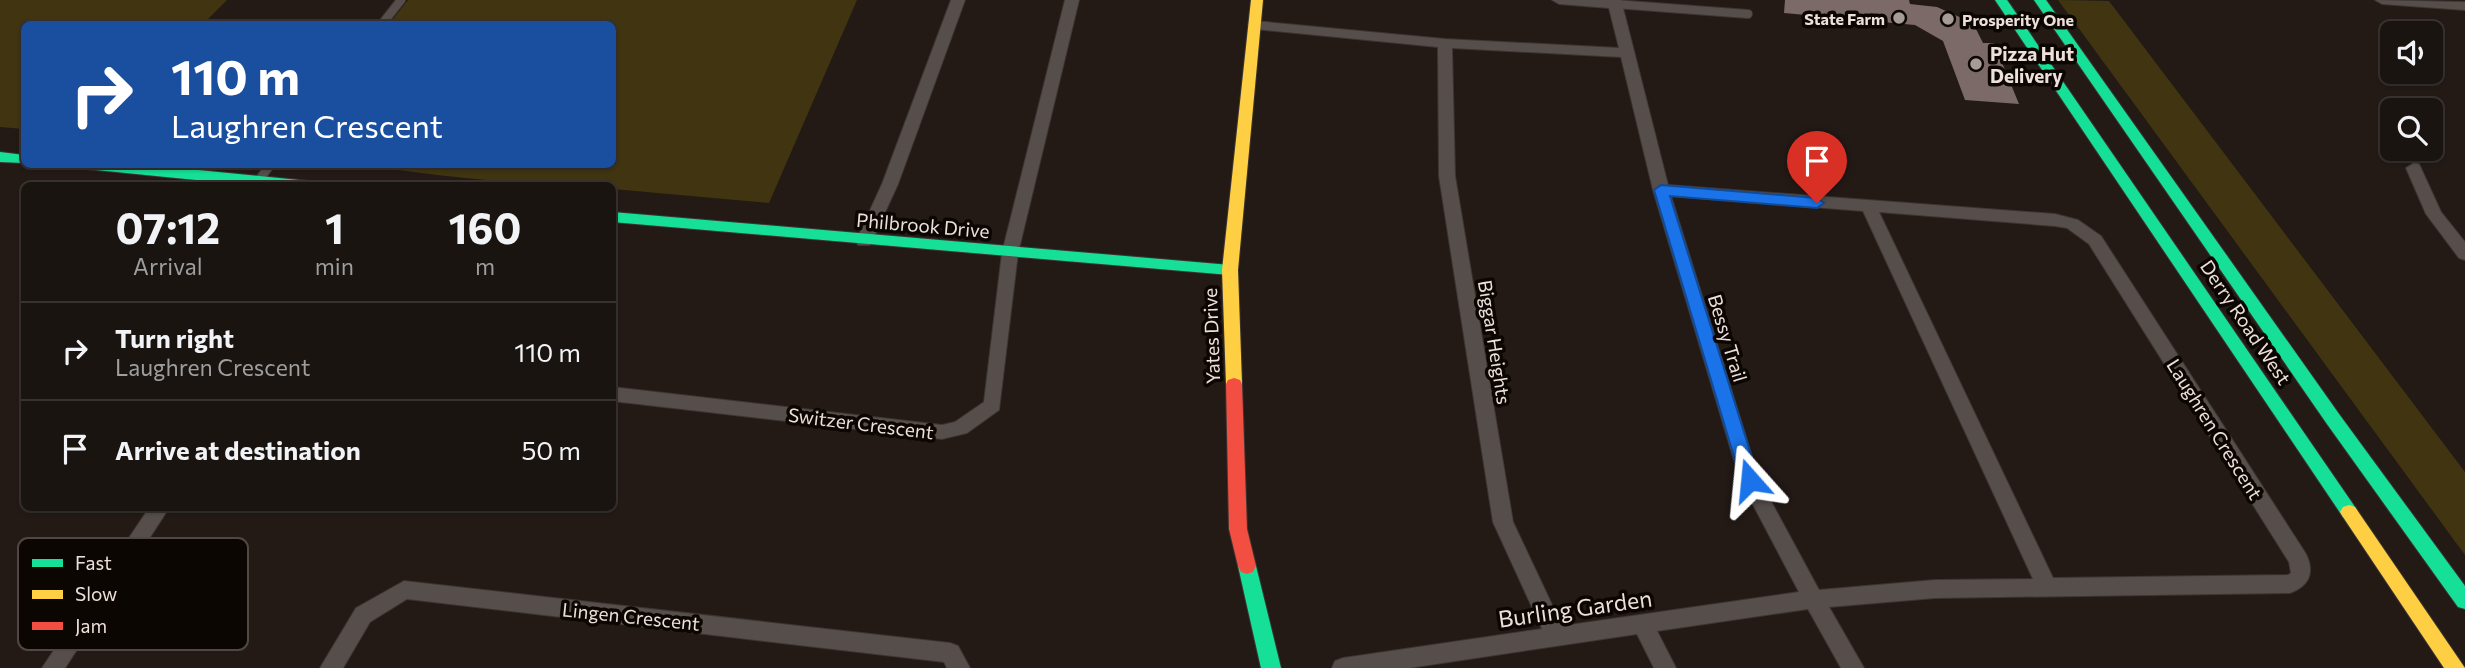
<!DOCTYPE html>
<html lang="en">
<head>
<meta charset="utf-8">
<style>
  body { margin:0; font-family:Commissioner,sans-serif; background:#27211e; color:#f1f3f6; height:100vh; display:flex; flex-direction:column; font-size:26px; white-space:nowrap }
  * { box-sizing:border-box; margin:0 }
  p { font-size:23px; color:#9f9e9f }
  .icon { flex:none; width:38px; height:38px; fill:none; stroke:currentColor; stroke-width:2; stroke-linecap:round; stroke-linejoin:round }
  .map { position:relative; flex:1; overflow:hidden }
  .details { position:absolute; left:21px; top:182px; width:595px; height:329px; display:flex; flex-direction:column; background:#1a1410; border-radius:10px; box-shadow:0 2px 5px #0004,0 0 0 2px #383330 }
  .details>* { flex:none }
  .top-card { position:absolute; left:21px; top:21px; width:595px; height:147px; border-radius:10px; box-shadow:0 2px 5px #0004,0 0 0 2px #383330; background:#1a4fa0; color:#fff; overflow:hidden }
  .fabs { position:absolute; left:2380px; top:21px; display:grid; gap:14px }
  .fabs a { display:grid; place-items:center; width:63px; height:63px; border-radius:10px; background:#1a1410; box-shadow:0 2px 5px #0004,0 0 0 2px #383330; font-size:35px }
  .pin { position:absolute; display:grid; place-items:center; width:60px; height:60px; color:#fff; margin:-72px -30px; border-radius:50% 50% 50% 0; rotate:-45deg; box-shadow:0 0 7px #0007 }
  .pin .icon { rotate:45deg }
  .me { position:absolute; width:77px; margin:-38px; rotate:342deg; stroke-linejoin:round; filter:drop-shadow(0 0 5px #0008) }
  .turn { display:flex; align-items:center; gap:24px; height:147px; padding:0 35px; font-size:32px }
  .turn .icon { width:91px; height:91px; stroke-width:2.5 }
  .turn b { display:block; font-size:49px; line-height:60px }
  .eta { display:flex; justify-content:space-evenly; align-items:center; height:119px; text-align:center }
  .eta b { font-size:42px; font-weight:700; line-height:49px }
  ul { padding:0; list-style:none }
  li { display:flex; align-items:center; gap:21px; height:98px; padding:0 35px; border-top:2px solid #383330 }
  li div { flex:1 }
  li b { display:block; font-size:26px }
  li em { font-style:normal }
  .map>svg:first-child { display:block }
  .green { fill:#403510 }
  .building { fill:#7b6a68 }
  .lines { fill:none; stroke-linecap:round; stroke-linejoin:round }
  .lane-casing { stroke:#3d3532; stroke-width:10 }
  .street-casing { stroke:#3d3532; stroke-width:2 }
  .fast-casing { stroke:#3d3532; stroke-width:2 }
  .slow-casing { stroke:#3d3532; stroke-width:2 }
  .jam-casing { stroke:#3d3532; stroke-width:2 }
  .lane { stroke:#564e4b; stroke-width:8 }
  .street { fill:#564e4b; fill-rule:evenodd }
  .fast { fill:#16e098; fill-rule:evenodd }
  .slow { fill:#ffcf43; fill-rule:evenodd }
  .jam { fill:#f24e42; fill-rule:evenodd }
  .route { fill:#1a73e8; stroke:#114b97; stroke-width:2 }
  .poi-dot { fill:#a69b96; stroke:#0c0603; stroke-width:2.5 }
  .labels { text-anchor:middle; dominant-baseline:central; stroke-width:7; stroke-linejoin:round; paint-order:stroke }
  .far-poi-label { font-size:16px; font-weight:bold; fill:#ede0db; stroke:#0c0603; text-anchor:end }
  .poi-label { font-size:19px; font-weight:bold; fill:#ede0db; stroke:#0c0603; text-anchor:start }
  .street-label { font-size:19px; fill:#ede0db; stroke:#0c0603 }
  .near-street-label { font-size:23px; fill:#ede0db; stroke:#0c0603 }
  .key { fill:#0c0603; stroke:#504744; stroke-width:2 }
  .key-label { font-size:19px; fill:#ede0db }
</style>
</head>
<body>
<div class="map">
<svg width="2465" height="668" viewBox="0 0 2465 668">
  <rect width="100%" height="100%" fill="#231a16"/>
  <path class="green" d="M0 0H227L203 24H24V129L0 127Z
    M408 0H857L769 203 613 189 612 186C529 186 444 177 361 165L612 164V24H389Z
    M2058 0 2109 1 2465 472V555Z"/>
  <path class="building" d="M1785 0H1909L1910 4 1937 7 1973 23 1983 43H1994L2019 104 1965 100 1943 41 1915 25 1784 13Z"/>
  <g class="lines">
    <defs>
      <path id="lane" d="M1615 4 1748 14
        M382 24 401 0
        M259 180 271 164"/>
      <path id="street" d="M951 0H965L898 184 870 245H858L856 241 882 184Z
        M1065 0H1079L1018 253 999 410 967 433 942 439 612 401V387L942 425 955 422 984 402 1002 253Z
        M1552 0H1621L1668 185 2055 214 2078 220 2101 236 2306 554C2315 573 2309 586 2290 593L1935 598 1829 607 1864 668H1841L1808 609 1657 631 1676 668H1654L1637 634 1409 668H1332L1335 661 1343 658 1542 629 1493 522 1439 176 1438 47 1255 29 1248 25 1255 21 1445 39 1619 48 1609 8 1559 4ZM1452 48 1621 57 1653 190 1740 480 1799 592 1562 626 1513 522 1455 176ZM1671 196 1863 211 2033 579 1935 580 1819 590 1759 479ZM1879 212 2055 226 2067 228 2089 244 2289 562 2291 573 2288 575 2053 578Z
        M2375 0 2465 2V10L2382 4Z
        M2414 163 2419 164 2441 212 2465 242V260L2459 258 2426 214 2406 168Z
        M149 508H169L65 668H42Z
        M404 581 950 643 958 646 970 668H947L944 662 407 599 370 622 343 668H320L356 608Z"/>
      <path id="fast" d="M1995 0H2007L2355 507 2358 512 2355 517 2349 519 2343 517Z
        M2034 0H2046L2339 414 2465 586V609L2458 607 2327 424Z
        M0 152 24 155V163L0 162Z
        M79 164H138L309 181 316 186H256L86 169Z
        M612 212 1230 265 1238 270 1230 275 612 222Z
        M1247 558 1253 560 1256 566 1281 668H1261L1238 566 1241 560Z"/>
      <path id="slow" d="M1251 0H1263L1238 270 1242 384 1240 388H1228L1226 384 1222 270Z
        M2349 505 2355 507 2465 668H2444L2343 517 2340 512 2343 507Z"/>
      <path id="jam" d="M1234 378 1240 380 1242 384 1247 529 1256 566 1253 572 1247 574 1241 572 1238 566 1229 529 1226 384 1228 380Z"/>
    </defs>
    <use href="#lane" class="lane-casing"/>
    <use href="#street" class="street-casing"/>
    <use href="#fast" class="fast-casing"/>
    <use href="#slow" class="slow-casing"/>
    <use href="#jam" class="jam-casing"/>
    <use href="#lane" class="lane"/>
    <use href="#street" class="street"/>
    <use href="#fast" class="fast"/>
    <use href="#slow" class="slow"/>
    <use href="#jam" class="jam"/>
  </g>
  <path class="route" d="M1661 185 1817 198 1824 203 1817 208 1670 196 1759 480 1756 485H1744L1741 480 1654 190Z"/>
  <g class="poi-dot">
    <circle cx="1899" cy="18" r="7"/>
    <circle cx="1948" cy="19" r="7"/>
    <circle cx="1976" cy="64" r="7"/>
  </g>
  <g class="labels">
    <g class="far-poi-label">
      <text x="1885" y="18">State Farm</text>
      <text x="1962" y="19" text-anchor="start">Prosperity One</text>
    </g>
    <g class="poi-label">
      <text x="1990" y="53">Pizza Hut<tspan x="1990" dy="22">Delivery</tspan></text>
    </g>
    <g class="street-label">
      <text transform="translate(923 225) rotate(5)">Philbrook Drive</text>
      <text transform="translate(2246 322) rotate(56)">Derry Road West</text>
      <text transform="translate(1211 336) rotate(-92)">Yates Drive</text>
      <text transform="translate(1728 338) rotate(73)">Bessy Trail</text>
      <text transform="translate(1495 342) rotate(81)">Biggar Heights</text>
      <text transform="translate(861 423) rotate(7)">Switzer Crescent</text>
      <text transform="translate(2215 429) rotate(58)">Laughren Crescent</text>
      <text transform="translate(631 616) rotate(6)">Lingen Crescent</text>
    </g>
    <g class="near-street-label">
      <text transform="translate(1575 608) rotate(-8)">Burling Garden</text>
    </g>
  </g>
  <rect x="18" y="538" width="230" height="112" rx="10" class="key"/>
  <rect x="32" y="559" width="31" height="8" fill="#16e098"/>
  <rect x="32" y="590" width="31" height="9" fill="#ffcf43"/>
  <rect x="32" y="622" width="31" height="8" fill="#f24e42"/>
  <g class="key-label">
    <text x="75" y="570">Fast</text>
    <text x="75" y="601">Slow</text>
    <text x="75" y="633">Jam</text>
  </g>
</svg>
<div class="fabs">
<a><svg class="icon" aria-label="sound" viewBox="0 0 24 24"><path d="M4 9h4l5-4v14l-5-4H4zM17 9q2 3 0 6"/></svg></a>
<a><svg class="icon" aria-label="search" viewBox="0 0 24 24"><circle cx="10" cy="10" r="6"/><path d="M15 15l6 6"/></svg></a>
</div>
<div class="pin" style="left:1817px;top:203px;background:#d93025"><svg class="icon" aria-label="arrive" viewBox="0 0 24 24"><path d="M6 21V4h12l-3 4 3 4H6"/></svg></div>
<svg class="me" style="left:1750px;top:480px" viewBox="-20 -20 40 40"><path d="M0-17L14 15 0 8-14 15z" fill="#1a73e8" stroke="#fff" stroke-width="4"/></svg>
<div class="top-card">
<div class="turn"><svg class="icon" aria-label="right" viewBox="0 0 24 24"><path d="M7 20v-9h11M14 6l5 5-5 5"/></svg><div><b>110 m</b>Laughren Crescent</div></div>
</div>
<section class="details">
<div class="eta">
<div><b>07:12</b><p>Arrival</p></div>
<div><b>1</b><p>min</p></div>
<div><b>160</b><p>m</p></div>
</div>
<ul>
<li><svg class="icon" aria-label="right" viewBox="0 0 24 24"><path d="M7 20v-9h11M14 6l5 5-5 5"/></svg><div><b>Turn right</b><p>Laughren Crescent</p></div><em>110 m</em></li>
<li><svg class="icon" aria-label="arrive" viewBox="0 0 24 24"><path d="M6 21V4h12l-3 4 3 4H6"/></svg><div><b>Arrive at destination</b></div><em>50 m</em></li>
</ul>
</section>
</div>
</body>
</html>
